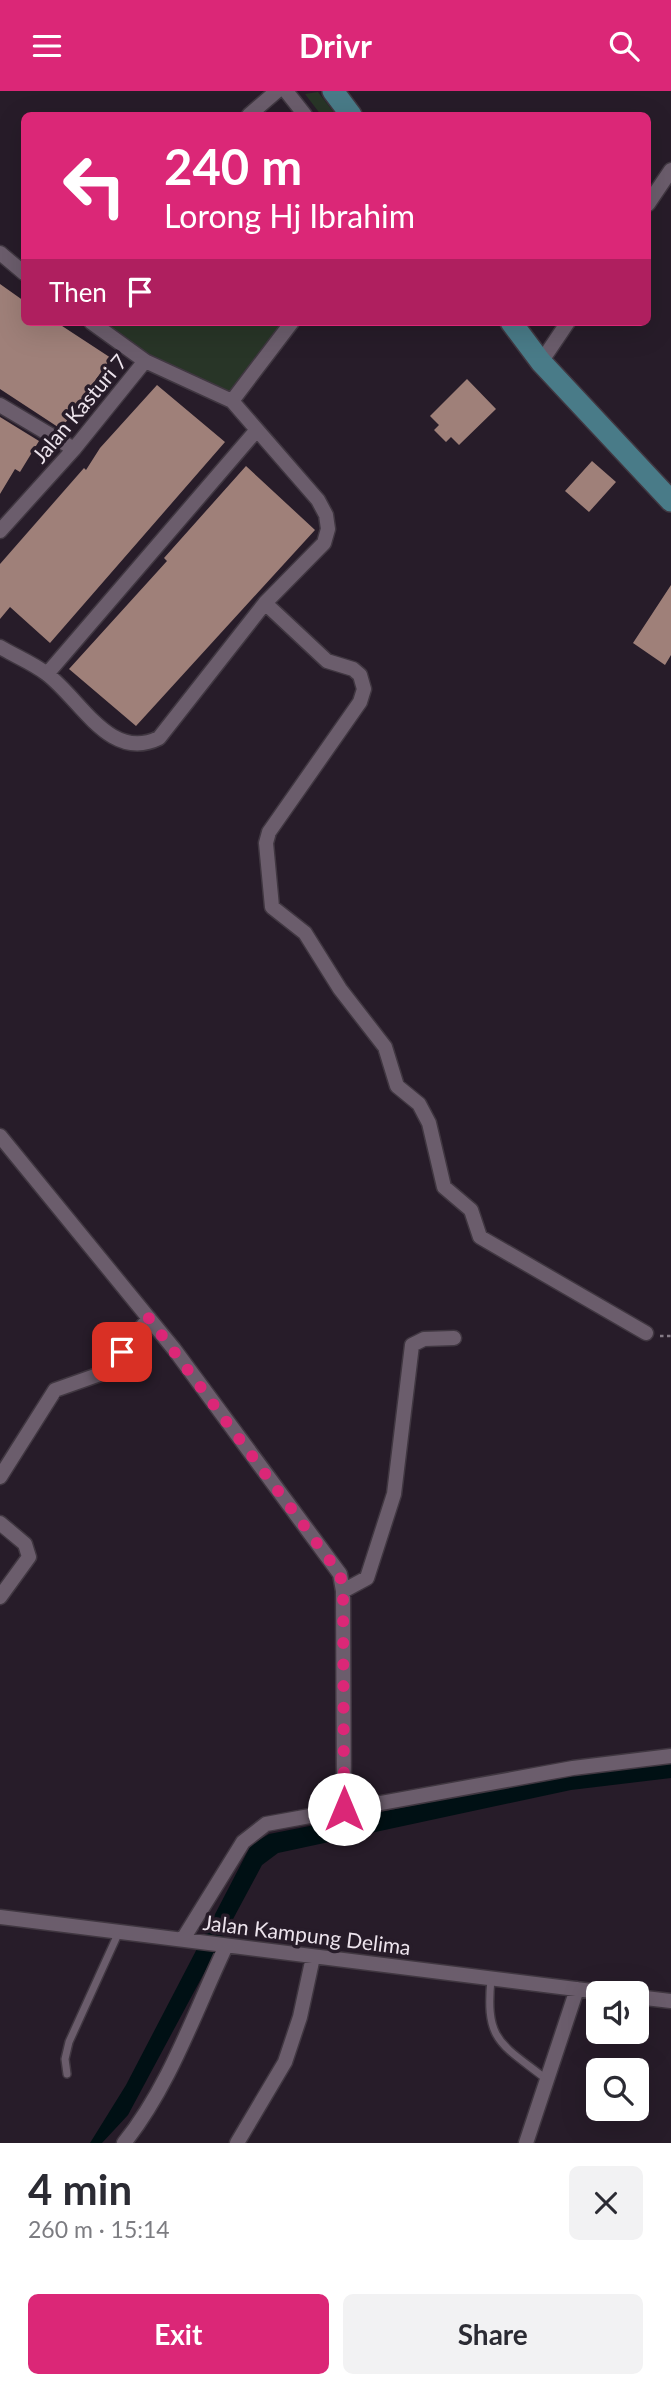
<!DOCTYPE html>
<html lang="en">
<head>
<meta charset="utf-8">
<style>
  body { margin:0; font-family:Lato,sans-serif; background:#f2f2f3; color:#2b2b33; height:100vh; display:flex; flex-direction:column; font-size:26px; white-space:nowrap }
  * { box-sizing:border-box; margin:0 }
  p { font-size:23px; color:#7c7c81 }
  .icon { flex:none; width:38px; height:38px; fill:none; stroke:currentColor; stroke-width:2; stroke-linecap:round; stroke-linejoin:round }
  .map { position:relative; height:2052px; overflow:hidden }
  .drawer { display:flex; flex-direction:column; background:#fff; flex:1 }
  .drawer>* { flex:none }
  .guide { position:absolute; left:21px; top:21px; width:630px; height:214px; border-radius:10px; box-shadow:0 7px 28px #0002; background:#db2777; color:#fff; overflow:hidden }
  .controls { position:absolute; left:586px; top:1890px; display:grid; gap:14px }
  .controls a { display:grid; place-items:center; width:63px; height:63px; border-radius:10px; background:#fff; box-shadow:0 7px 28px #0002; font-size:35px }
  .pin { position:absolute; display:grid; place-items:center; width:60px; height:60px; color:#fff; margin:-30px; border-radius:14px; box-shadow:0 4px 10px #0006 }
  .me { position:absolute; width:77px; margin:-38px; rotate:0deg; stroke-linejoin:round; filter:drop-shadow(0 0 5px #0008) }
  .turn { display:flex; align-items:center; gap:24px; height:147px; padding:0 28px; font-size:32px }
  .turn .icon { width:91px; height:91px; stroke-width:2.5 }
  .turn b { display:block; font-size:49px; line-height:60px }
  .then { display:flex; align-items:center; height:66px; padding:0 28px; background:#0003; gap:14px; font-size:26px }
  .round { display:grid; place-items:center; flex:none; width:74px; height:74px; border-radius:10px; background:#f2f2f3 }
  .head { display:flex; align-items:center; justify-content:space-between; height:119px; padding:0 28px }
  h1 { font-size:42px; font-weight:700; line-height:52px }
  .action { display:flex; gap:14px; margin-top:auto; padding:14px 28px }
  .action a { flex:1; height:80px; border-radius:10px; background:#db2777; color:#fff; font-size:28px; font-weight:700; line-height:80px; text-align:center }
  .action a+a { background:#f2f2f3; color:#2b2b33 }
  header { display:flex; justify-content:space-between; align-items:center; height:91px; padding:0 28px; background:#db2777; color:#fff; font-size:32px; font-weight:700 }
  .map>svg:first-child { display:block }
  .green { fill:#283527 }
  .water { fill:#001014 }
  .building { fill:#9f8079 }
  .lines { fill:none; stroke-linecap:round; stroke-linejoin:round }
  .service-casing { stroke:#403741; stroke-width:10 }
  .minor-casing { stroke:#403741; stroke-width:17 }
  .primary-casing { stroke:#403741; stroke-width:24 }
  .path { stroke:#847a85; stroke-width:2.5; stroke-dasharray:3.5 3.5; stroke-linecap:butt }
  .service { stroke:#6b5d6c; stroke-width:7 }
  .minor { stroke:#6b5d6c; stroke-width:14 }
  .primary { stroke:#497b88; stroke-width:21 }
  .route { stroke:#db2777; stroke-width:12; stroke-dasharray:0 21.6 }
  .labels { text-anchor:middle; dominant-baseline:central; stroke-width:7; stroke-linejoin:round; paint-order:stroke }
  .street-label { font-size:21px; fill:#ece3ec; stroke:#271c29 }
</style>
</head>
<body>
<header><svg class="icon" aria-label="menu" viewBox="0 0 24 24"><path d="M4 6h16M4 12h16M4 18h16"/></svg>Drivr<svg class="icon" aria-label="search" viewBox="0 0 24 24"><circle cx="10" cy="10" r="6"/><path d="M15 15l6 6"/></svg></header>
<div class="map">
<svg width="671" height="2052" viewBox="0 0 671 2052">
  <rect width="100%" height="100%" fill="#271c29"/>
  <path class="green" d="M318 1 336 24H321L305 3Z
    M91 231H291L232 310 145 270Z"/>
  <path class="water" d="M671 1672V1687L571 1699 278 1762 262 1774 128 2024 102 2052H90L126 1994 251 1754 269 1743 578 1682Z"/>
  <path class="building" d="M0 193 24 210V231H56L111 267 61 338 0 298Z
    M467 288 496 318 459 354 451 346 446 351 434 339 439 334 430 325Z
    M157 294 225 351 50 552 10 516 0 528V473L84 377 86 379 100 357Z
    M0 326 39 350 20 381 15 378 0 403Z
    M592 370 616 391 589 421 565 400Z
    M246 375 315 439 136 635 69 578 167 470 164 467Z
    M671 494V564L665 574 633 552Z"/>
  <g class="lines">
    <defs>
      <path id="service" d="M491 1888C485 1950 500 1952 546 1988
        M67 1983 65 1968 69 1951 118 1843"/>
      <path id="minor" d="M286 0 305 24
        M249 24 277 0
        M648 113 671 79
        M0 162 24 182
        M541 271 568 231
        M232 310 292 231
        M0 314 74 358
        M0 440 74 358 145 270 91 231
        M265 512 327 570 353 578 360 584 364 598 360 611 269 741 266 752 272 816 305 842 340 898 385 956 397 995 419 1013 429 1032 444 1096 471 1119 480 1146 646 1242
        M0 556C15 565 33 572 47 583 82 610 110 671 159 647L265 512 324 452 328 438 326 424 318 409 232 310 145 270
        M47 583 255 341
        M0 1045 174 1258 340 1483 343 1500 344 1718
        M0 1386 55 1299 106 1281 149 1227
        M0 1432 25 1453 29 1466 0 1506
        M343 1500 367 1487 394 1403 412 1254 424 1248 454 1247
        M0 1826 608 1902
        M183 1848 243 1751 266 1733 573 1677 671 1665
        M637 1906 671 1910
        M124 2052C170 1995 195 1920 226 1855
        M237 2052 285 1971 300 1926 313 1866
        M526 2052 577 1898"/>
      <path id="primary" d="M333 0 351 24
        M511 231 541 271 671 410"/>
    </defs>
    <use href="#service" class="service-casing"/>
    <use href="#minor" class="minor-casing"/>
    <use href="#primary" class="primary-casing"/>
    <path class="path" d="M660 1245H671"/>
    <use href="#service" class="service"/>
    <use href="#minor" class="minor"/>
    <use href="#primary" class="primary"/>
  </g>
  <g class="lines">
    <path class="route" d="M122 1261 149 1227 340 1483 343 1500 344 1718"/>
  </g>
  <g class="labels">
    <g class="street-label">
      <text transform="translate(79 317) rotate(-50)">Jalan Kasturi 7</text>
      <text transform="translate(307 1843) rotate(7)">Jalan Kampung Delima</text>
    </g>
  </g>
</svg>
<div class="controls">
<a><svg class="icon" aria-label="sound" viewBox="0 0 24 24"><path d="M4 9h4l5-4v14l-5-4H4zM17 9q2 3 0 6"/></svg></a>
<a><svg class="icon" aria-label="search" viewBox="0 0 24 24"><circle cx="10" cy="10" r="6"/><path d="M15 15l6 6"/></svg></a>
</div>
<div class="pin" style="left:122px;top:1261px;background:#d93025"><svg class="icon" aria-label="arrive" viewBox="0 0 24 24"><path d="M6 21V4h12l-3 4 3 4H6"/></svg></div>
<svg class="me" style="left:344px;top:1718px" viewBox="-20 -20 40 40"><circle r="19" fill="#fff"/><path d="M0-13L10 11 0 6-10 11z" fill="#db2777"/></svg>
<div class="guide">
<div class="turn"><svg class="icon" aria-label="left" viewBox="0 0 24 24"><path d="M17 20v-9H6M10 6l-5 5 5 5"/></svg><div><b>240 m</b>Lorong Hj Ibrahim</div></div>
<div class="then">Then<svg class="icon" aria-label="arrive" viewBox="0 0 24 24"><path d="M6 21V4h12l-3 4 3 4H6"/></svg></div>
</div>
</div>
<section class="drawer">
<div class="head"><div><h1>4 min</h1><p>260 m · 15:14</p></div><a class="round"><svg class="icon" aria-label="close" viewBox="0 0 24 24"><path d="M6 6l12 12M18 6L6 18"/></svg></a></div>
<div class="action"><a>Exit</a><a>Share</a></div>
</section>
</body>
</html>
